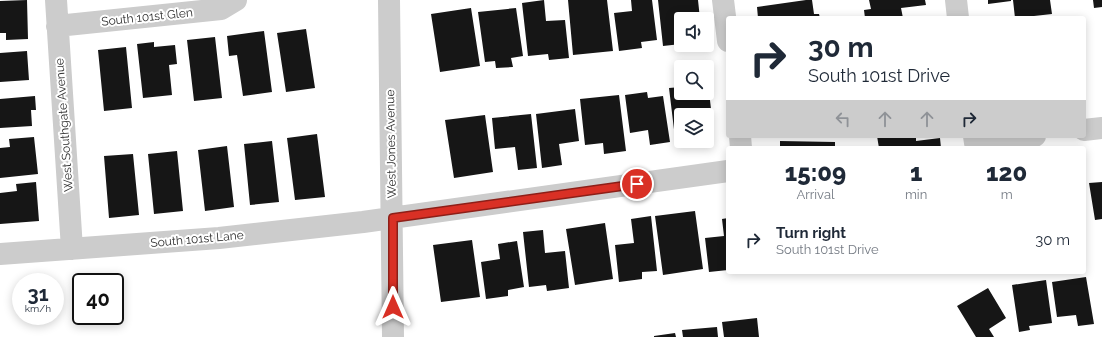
<!DOCTYPE html>
<html lang="en">
<head>
<meta charset="utf-8">
<style>
  body { margin:0; font-family:Raleway,sans-serif; background:#f2f2f3; color:#1f2937; height:100vh; display:flex; flex-direction:column; font-size:15px; white-space:nowrap }
  * { box-sizing:border-box; margin:0 }
  p { font-size:13px; color:#747a83 }
  .icon { flex:none; width:22px; height:22px; fill:none; stroke:currentColor; stroke-width:2; stroke-linecap:round; stroke-linejoin:round }
  .map { position:relative; flex:1; overflow:hidden }
  .drawer { position:absolute; left:726px; top:146px; width:360px; height:128px; display:flex; flex-direction:column; background:#fff; border-radius:4px; box-shadow:0 2px 10px #0003 }
  .drawer>* { flex:none }
  .guide { position:absolute; left:726px; top:16px; width:360px; height:122px; border-radius:4px; box-shadow:0 2px 10px #0003; background:#fff; color:#1f2937; overflow:hidden }
  .buttons { position:absolute; left:674px; top:12px; display:grid; gap:8px }
  .buttons a { display:grid; place-items:center; width:40px; height:40px; border-radius:4px; background:#fff; box-shadow:0 2px 10px #0003; font-size:20px }
  .speed { position:absolute; left:12px; top:273px; display:flex; gap:8px; font-size:20px; font-weight:700; text-align:center }
  .speed>* { display:grid; place-content:center; width:52px; height:52px; border-radius:50%; background:#fff; box-shadow:0 2px 10px #0003; line-height:1 }
  .speed small { font-size:10px; font-weight:400 }
  .speed .limit { border:2px solid #111; border-radius:6px; background:#fff; color:#111 }
  .pin { position:absolute; display:grid; place-items:center; width:34px; height:34px; color:#fff; margin:-17px; border:2px solid #fff; border-radius:50%; box-shadow:0 1px 4px #0007 }
  .me { position:absolute; width:44px; margin:-22px; rotate:0deg; stroke-linejoin:round; filter:drop-shadow(0 0 3px #0008) }
  .turn { display:flex; align-items:center; gap:14px; height:84px; padding:0 16px; font-size:18px }
  .turn .icon { width:52px; height:52px; stroke-width:2.5 }
  .turn b { display:block; font-size:28px; line-height:34px }
  .lanes { display:flex; align-items:center; height:38px; padding:0 16px; background:#0003; justify-content:center; gap:20px; direction:ltr }
  .lanes .off { opacity:.35 }
  .eta { display:flex; justify-content:space-evenly; align-items:center; height:68px; text-align:center }
  .eta b { font-size:24px; font-weight:800; line-height:28px }
  ul { padding:0; list-style:none }
  li { display:flex; align-items:center; gap:12px; height:52px; padding:0 16px }
  li div { flex:1 }
  li b { display:block; font-size:15px }
  li em { font-style:normal }
  .map>svg:first-child { display:block }
  .building { fill:#161616 }
  .lines { fill:none; stroke-linecap:round; stroke-linejoin:round }
  .minor { stroke:#ccc; stroke-width:22 }
  .route-casing { stroke:#8d1f18; stroke-width:10 }
  .route { stroke:#d93025; stroke-width:7 }
  .labels { text-anchor:middle; dominant-baseline:central; stroke-width:4; stroke-linejoin:round; paint-order:stroke }
  .street-label { font-size:12px; fill:#2f2f2f; stroke:#fff }
</style>
</head>
<body>
<div class="map">
<svg width="1102" height="337" viewBox="0 0 1102 337">
  <rect width="100%" height="100%" fill="#fff"/>
  <path class="building" d="M27 0 28 39 6 40V33H0V1Z
    M544 0 546 21 565 20 569 58 549 60 548 54 528 56 522 3Z
    M568 0H607L613 51 573 55Z
    M631 0H652L657 40 641 42 642 48 619 51 614 13 632 11Z
    M658 0H698L700 19H681V44L663 46Z
    M806 0H812L814 14H819L820 18H758L757 7Z
    M869 0H925L926 5 901 8 903 18H865L864 10 871 9Z
    M988 0H1011V1L988 4Z
    M1013 0H1050L1052 14 1015 18Z
    M1093 0H1102V7L1094 8Z
    M471 8 480 66 440 72 431 14Z
    M516 8 523 56 511 58 513 67 496 68 495 61 485 62 478 12Z
    M306 29 315 88 286 92 277 33Z
    M264 31 272 92 243 96 237 55 229 56 227 36Z
    M215 37 222 98 194 101 187 40Z
    M154 42V47L175 45 177 64 169 65 172 95 143 98 137 44Z
    M126 47 132 108 104 111 98 50Z
    M27 51 29 80 0 82V53Z
    M708 83 714 135H707V115H681V141H696V144L676 146 669 88 681 87V93H707V84Z
    M647 92 648 98 663 96 670 142 650 145 648 130 630 133 625 95Z
    M619 95 626 151 604 154 603 143 585 145 580 99Z
    M35 96 36 110H31L32 126 0 128V99Z
    M575 109 579 141 559 144 562 165 542 168 536 114Z
    M531 114 537 168 518 170 515 147 495 149 492 118Z
    M485 115 493 172 454 178 445 120Z
    M317 134 325 197 295 200 287 138Z
    M877 136H916V141L940 138 941 148H879Z
    M34 137 38 174 0 178V148L10 147 9 139Z
    M272 141 279 202 250 205 244 144Z
    M780 141 835 142V148H780Z
    M227 146 234 207 205 211 198 150Z
    M177 151 183 211 154 214 148 154Z
    M133 154 139 215 109 218 104 156Z
    M36 182 39 221 0 224V193L17 191 16 184Z
    M1102 182V219L1095 220 1089 183Z
    M695 211 703 269 663 275 655 216Z
    M651 216 657 271 642 272V279L619 282 615 245 634 243 631 219Z
    M728 218V270L709 272 705 238 724 236 722 219Z
    M605 223 613 279 575 285 566 229Z
    M543 230 545 253 565 251 569 288 547 291 546 285 529 287 523 232Z
    M472 240 480 297 441 302 433 245Z
    M517 241 524 287 508 290V296L486 299 481 262 500 259 498 244Z
    M1086 277 1094 324 1078 326 1076 315 1057 317 1052 282Z
    M1046 280 1052 323 1029 326 1030 330 1019 332 1012 285Z
    M988 288 1006 318 989 329 994 337H976L957 306Z
    M757 318 759 337H724L722 322Z
    M717 327 718 337H683L682 330Z
    M675 333 676 337H654V336Z"/>
  <g class="lines">
    <path class="minor" d="M56 0 72 249
      M389 0 393 337
      M723 0 728 41
      M956 0 958 18
      M57 26 221 9 236 0
      M1084 130 1102 128
      M740 136 741 148
      M974 136 975 143 1035 136
      M0 254 219 238 363 222 728 171"/>
  </g>
  <g class="lines">
    <defs>
      <path id="route" d="M393 307V218L637 184"/>
    </defs>
    <use href="#route" class="route-casing"/>
    <use href="#route" class="route"/>
  </g>
  <g class="labels">
    <g class="street-label">
      <text transform="translate(147 17) rotate(-6)">South 101st Glen</text>
      <text transform="translate(64 125) rotate(-94)">West Southgate Avenue</text>
      <text transform="translate(391 144) rotate(-91)">West Jones Avenue</text>
      <text transform="translate(197 239) rotate(-5)">South 101st Lane</text>
    </g>
  </g>
</svg>
<div class="buttons">
<a><svg class="icon" aria-label="sound" viewBox="0 0 24 24"><path d="M4 9h4l5-4v14l-5-4H4zM17 9q2 3 0 6"/></svg></a>
<a><svg class="icon" aria-label="search" viewBox="0 0 24 24"><circle cx="10" cy="10" r="6"/><path d="M15 15l6 6"/></svg></a>
<a><svg class="icon" aria-label="layers" viewBox="0 0 24 24"><path d="M12 4l9 5-9 5-9-5zM3 14l9 5 9-5"/></svg></a>
</div>
<div class="speed"><div>31<small>km/h</small></div><div class="limit">40</div></div>
<div class="pin" style="left:637px;top:184px;background:#d93025"><svg class="icon" aria-label="arrive" viewBox="0 0 24 24"><path d="M6 21V4h12l-3 4 3 4H6"/></svg></div>
<svg class="me" style="left:393px;top:307px" viewBox="-20 -20 40 40"><path d="M0-17L14 15 0 8-14 15z" fill="#d93025" stroke="#fff" stroke-width="4"/></svg>
<div class="guide">
<div class="turn"><svg class="icon" aria-label="right" viewBox="0 0 24 24"><path d="M7 20v-9h11M14 6l5 5-5 5"/></svg><div><b>30 m</b>South 101st Drive</div></div>
<div class="lanes"><svg class="icon off" aria-label="left" viewBox="0 0 24 24"><path d="M17 20v-9H6M10 6l-5 5 5 5"/></svg><svg class="icon off" aria-label="ahead" viewBox="0 0 24 24"><path d="M12 20V5M6 11l6-6 6 6"/></svg><svg class="icon off" aria-label="ahead" viewBox="0 0 24 24"><path d="M12 20V5M6 11l6-6 6 6"/></svg><svg class="icon" aria-label="right" viewBox="0 0 24 24"><path d="M7 20v-9h11M14 6l5 5-5 5"/></svg></div>
</div>
<section class="drawer">
<div class="eta">
<div><b>15:09</b><p>Arrival</p></div>
<div><b>1</b><p>min</p></div>
<div><b>120</b><p>m</p></div>
</div>
<ul>
<li><svg class="icon" aria-label="right" viewBox="0 0 24 24"><path d="M7 20v-9h11M14 6l5 5-5 5"/></svg><div><b>Turn right</b><p>South 101st Drive</p></div><em>30 m</em></li>
</ul>
</section>
</div>
</body>
</html>
